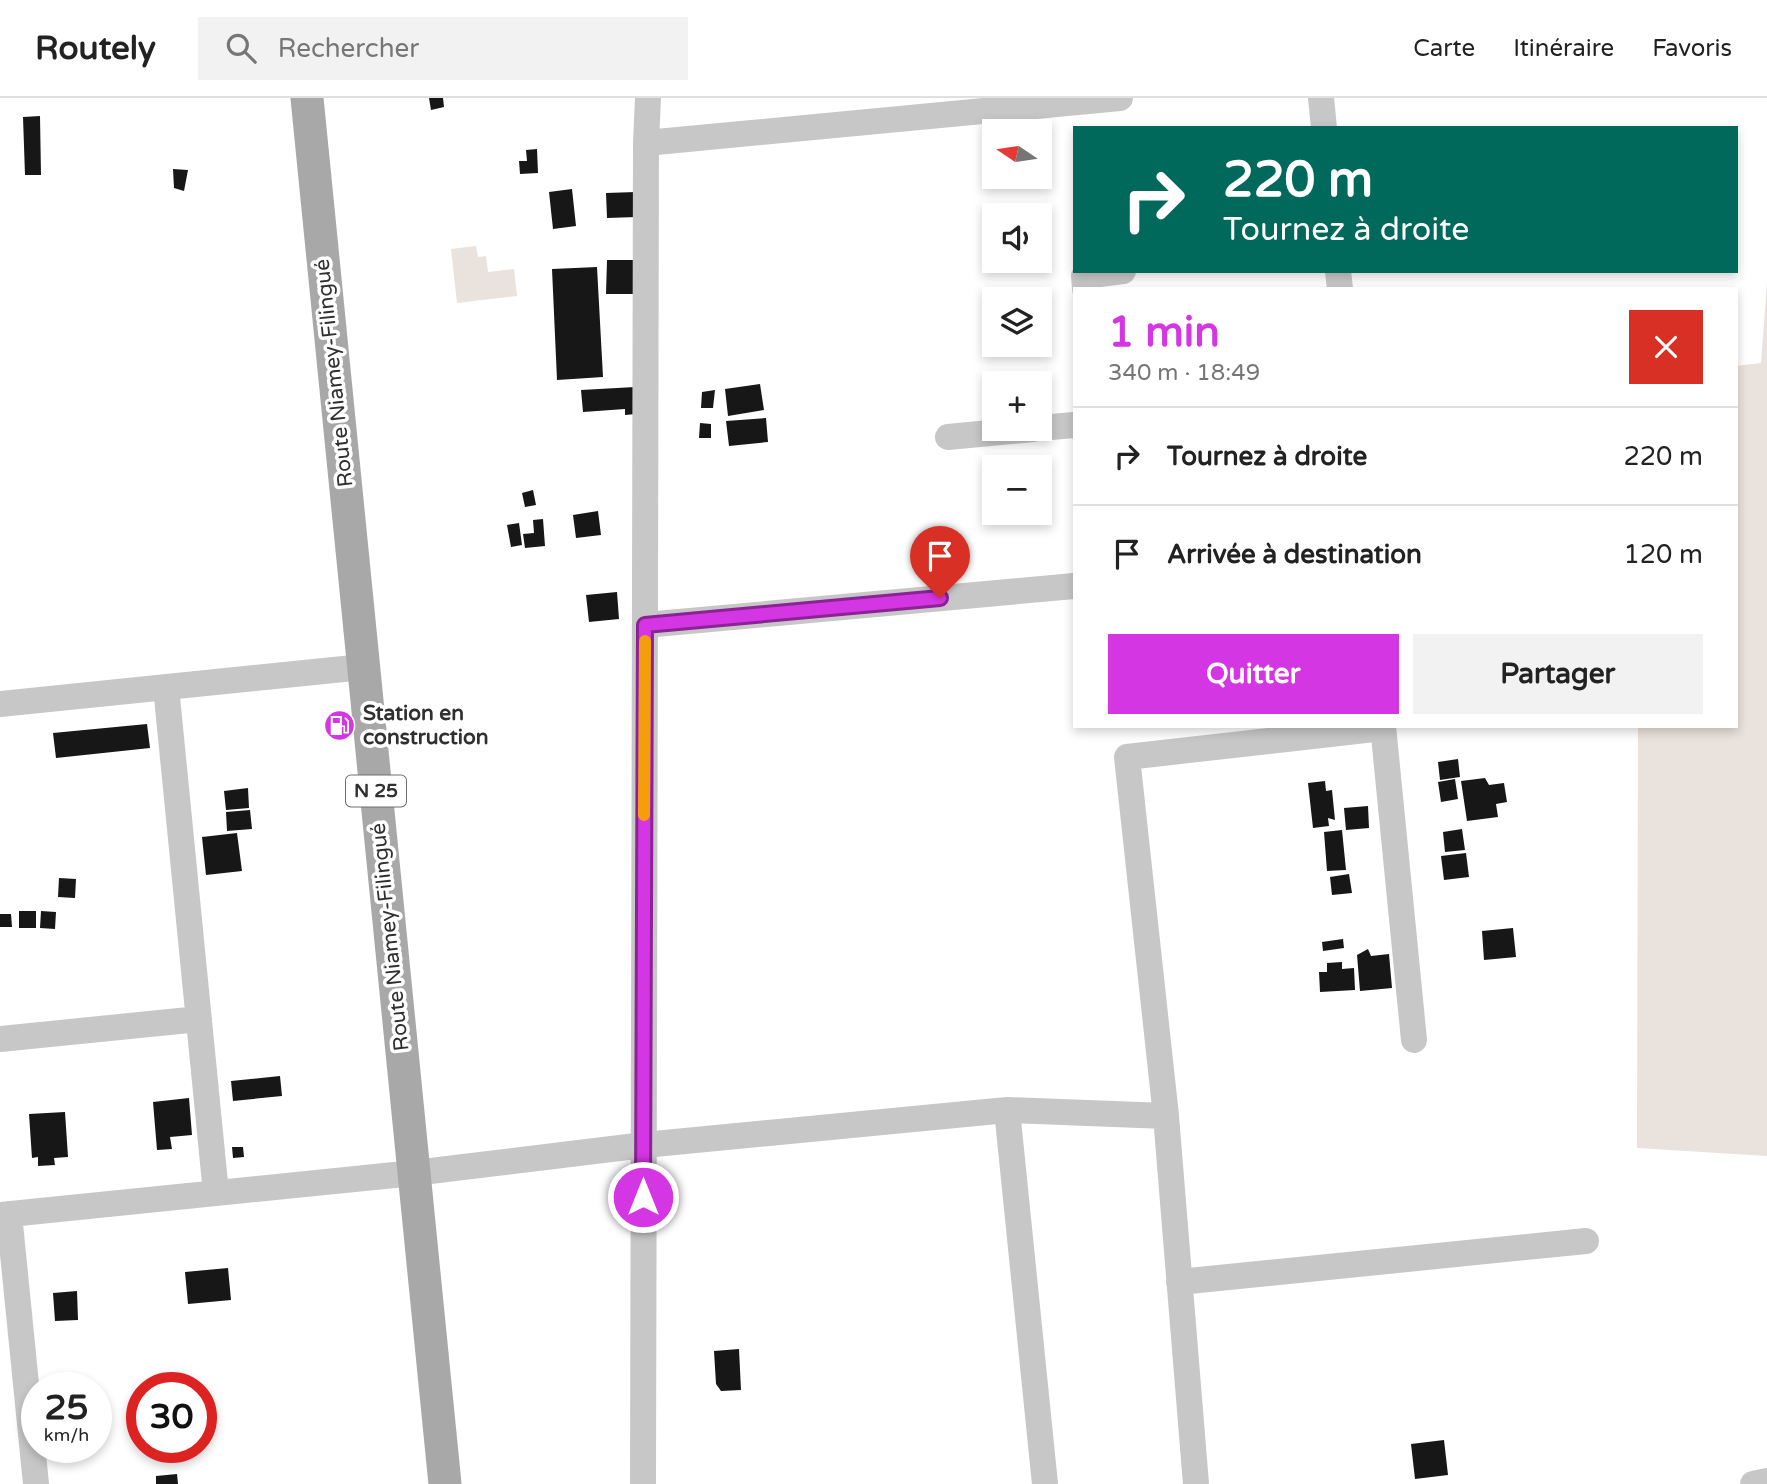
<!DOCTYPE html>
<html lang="fr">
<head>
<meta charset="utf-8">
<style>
  body { margin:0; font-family:"Varela Round",sans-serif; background:#f2f2f2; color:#222; height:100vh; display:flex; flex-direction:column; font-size:26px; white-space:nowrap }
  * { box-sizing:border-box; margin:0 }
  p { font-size:23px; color:#767676 }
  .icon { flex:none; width:38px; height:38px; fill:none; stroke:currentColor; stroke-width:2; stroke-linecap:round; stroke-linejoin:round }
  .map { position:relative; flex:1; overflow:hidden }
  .details { position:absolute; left:1073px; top:189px; width:665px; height:441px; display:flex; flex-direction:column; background:#fff; border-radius:0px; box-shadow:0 4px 10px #0003 }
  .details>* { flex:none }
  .top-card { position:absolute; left:1073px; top:28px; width:665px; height:147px; border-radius:0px; box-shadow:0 4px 10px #0003; background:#00695c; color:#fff; overflow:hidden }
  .needle { width:46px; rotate:283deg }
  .buttons { position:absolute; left:982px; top:21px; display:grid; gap:14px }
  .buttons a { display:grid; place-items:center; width:70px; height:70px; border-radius:0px; background:#fff; box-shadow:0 4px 10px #0003; font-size:35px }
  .speed { position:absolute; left:21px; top:1274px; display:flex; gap:14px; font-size:35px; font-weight:700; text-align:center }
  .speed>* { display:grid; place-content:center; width:91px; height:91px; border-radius:50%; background:#fff; box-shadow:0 4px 10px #0003; line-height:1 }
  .speed small { font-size:18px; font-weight:400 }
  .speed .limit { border:10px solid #d22; background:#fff; color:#111 }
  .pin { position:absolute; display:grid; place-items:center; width:60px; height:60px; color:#fff; margin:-72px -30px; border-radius:50% 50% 50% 0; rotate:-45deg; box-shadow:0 0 7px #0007 }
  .pin .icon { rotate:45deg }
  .me { position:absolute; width:77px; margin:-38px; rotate:0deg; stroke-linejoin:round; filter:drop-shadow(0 0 5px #0008) }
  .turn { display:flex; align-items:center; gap:24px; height:147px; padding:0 35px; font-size:32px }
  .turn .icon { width:91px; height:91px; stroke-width:2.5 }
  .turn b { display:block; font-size:49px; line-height:60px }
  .round { display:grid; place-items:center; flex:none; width:74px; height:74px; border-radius:0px; background:#f2f2f2 }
  .overview { display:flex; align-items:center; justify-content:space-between; height:119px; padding:0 35px }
  h1 { font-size:42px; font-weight:700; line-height:52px; color:#d536e4 }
  .button { display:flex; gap:14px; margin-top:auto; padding:14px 35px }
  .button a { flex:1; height:80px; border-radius:0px; background:#d536e4; color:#fff; font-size:28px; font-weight:700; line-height:80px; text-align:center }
  .button a+a { background:#f2f2f2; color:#222 }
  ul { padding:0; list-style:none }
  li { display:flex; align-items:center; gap:21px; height:98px; padding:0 35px; border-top:2px solid #e0e0e0 }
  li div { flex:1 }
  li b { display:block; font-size:26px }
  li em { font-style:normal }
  header { display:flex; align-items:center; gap:42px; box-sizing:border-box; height:98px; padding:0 35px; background:#fff; border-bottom:2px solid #e0e0e0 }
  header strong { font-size:33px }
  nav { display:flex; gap:38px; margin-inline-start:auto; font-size:24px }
  .search { width:490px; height:63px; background:#f2f2f2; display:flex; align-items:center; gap:18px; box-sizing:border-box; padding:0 24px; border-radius:0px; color:#767676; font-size:26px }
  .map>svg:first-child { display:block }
  .green { fill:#eae2dc }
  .building { fill:#171717 }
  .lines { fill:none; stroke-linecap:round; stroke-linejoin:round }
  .minor { stroke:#c7c7c7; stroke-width:26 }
  .major { stroke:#a8a8a8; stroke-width:33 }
  .route-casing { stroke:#8a2394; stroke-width:18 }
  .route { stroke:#d536e4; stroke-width:12 }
  .slow { stroke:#f59e0b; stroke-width:12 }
  .labels { text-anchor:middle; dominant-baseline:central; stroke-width:7; stroke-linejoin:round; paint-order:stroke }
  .shield { fill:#fff; stroke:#6e6e6e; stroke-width:2 }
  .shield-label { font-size:19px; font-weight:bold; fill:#303030 }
  .street-label { font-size:21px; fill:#303030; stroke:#fff }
  .poi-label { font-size:21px; font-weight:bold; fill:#303030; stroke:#fff; text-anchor:start }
</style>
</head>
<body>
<header>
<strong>Routely</strong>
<div class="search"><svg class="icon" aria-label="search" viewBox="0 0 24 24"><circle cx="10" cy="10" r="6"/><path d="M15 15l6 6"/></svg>Rechercher</div>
<nav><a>Carte</a><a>Itinéraire</a><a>Favoris</a></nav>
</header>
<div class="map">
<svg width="1767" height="1386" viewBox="0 0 1767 1386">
  <rect width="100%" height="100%" fill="#fff"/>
  <path class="green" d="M476 148 478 159 486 158 488 174 514 171 517 198 457 205 451 151Z
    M1767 185V1058L1637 1050 1638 628H1736V268L1761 265Z"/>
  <path class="building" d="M429 0H443L444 9 431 12Z
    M40 18 41 77H25L23 19Z
    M537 51 538 75 520 76 519 63H527L526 52Z
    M173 71 188 72 184 93 174 90Z
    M572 91 576 128 553 131 549 94Z
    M636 94 637 119 607 120 606 95Z
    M607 162H640V196H606Z
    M597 169 603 279 557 282 552 171Z
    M760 286 764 312 728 318 725 291Z
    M635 289 636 316 625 317V311L583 314 581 292Z
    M715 292 713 310H701L702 294Z
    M766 320 768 344 729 348 726 323Z
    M700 325 711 326V340H699Z
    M533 392 536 407 525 409 522 395Z
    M598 413 601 437 576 440 573 417Z
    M543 421 545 448 525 450 523 436 534 435 533 422Z
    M519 425 522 447 511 449 507 427Z
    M617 494 619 521 589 524 586 497Z
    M147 626 150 650 56 660 53 635Z
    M1458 661 1460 679 1440 682 1438 664Z
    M1485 680 1489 687 1504 685 1507 704 1496 706 1498 719 1467 723 1461 683Z
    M1455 681 1458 701 1441 704 1438 684Z
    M1325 683 1326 693 1332 692 1335 722 1328 720 1329 728 1313 730 1308 685Z
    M248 690 249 710 226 712 224 693Z
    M1368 708 1369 730 1346 732 1344 710Z
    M250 712 252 731 227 733 226 714Z
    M1462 731 1465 752 1445 754 1443 734Z
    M1342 732 1346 772 1327 773 1324 734Z
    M237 735 242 773 206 777 202 739Z
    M1466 755 1469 779 1444 782 1441 758Z
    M1349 776 1352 795 1332 797 1330 779Z
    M59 780 76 781 75 800 58 799Z
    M19 813H36V830H19Z
    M41 813 56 814 55 831 40 830Z
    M0 816H11L12 829H0Z
    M1513 830 1516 859 1484 862 1482 833Z
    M1343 841 1344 850 1323 853 1322 844Z
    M1368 851 1371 858 1389 856 1392 890 1360 893 1357 857Z
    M1342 864V871L1354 870 1355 892 1320 894 1319 874H1327V865Z
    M280 978 282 998 233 1003 231 983Z
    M189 1000 192 1037 170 1039 172 1051 157 1052 153 1004Z
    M65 1014 68 1059 54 1060 55 1067 38 1068V1059L32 1060 29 1016Z
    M232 1049H243L244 1059 233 1060Z
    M228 1170 231 1202 188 1206 185 1174Z
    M77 1193 78 1222 55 1223 53 1195Z
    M739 1251 741 1292 721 1293 716 1286 714 1253Z
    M1444 1342 1448 1377 1415 1381 1411 1346Z
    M177 1376 178 1386H156V1378Z"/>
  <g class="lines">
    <path class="minor" d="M1321 0 1324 30
      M646 45 1120 0
      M1338 173 1340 191
      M1085 191 1084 178 1123 173
      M1040 330 1074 327
      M948 339 1033 331
      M645 527 1074 488
      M166 589 216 1095
      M0 606 363 569
      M1383 628 1414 942
      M0 941 199 921
      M1007 1012 1045 1386
      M9 1116 36 1386
      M0 1117 414 1075 644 1047 1007 1012 1166 1018
      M1179 1184 1586 1143
      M643 1386 646 45 648 0
      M1196 1386 1166 1018 1127 659 1383 630
      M1753 1386 1767 1383"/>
    <path class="major" d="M307 0 445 1386"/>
  </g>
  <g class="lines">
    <defs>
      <path id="route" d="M643 1099 645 527 940 500"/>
    </defs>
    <use href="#route" class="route-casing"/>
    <use href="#route" class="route"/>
    <path class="slow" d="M644 717 645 543"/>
  </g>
  <defs>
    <symbol id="fuel-disc" viewBox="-11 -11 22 22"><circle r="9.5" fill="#d536e4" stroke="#fff"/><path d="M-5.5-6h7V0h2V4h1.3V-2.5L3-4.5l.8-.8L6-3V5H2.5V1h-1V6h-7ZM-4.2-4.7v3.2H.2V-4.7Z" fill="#fff"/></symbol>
  </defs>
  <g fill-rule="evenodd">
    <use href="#fuel-disc" x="322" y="610" width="35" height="35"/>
  </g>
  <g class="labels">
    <rect class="shield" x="346" y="677.5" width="60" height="31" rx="5"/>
    <g class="shield-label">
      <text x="376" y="693">N 25</text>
    </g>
    <g class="street-label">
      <text transform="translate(334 275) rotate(-96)">Route Niamey-Filingué</text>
      <text transform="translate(390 839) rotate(-96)">Route Niamey-Filingué</text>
    </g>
    <g class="poi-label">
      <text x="363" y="615">Station en<tspan x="363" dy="24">construction</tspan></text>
    </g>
  </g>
</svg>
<div class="buttons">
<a><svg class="needle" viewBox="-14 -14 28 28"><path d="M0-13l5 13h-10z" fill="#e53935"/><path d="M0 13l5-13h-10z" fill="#767676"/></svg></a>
<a><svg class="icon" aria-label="sound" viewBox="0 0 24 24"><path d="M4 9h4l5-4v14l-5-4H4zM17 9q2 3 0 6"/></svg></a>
<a><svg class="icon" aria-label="layers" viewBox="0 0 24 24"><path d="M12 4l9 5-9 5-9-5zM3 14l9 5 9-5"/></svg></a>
<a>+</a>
<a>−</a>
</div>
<div class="speed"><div>25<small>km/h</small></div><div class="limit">30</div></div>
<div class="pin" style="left:940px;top:500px;background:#d93025"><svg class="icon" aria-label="arrive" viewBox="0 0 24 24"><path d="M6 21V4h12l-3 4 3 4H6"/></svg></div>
<svg class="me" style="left:643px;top:1099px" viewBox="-20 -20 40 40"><circle r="17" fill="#d536e4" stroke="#fff" stroke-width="3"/><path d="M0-11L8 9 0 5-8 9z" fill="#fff"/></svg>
<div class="top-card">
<div class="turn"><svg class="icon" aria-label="right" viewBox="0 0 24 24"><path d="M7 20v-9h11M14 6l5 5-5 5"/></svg><div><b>220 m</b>Tournez à droite</div></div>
</div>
<section class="details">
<div class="overview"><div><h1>1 min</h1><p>340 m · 18:49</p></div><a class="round" style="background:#d93025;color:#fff"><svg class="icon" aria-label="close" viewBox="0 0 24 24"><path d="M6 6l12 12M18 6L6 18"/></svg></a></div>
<ul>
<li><svg class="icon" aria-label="right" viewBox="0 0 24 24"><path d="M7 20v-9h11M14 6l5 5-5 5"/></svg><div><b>Tournez à droite</b></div><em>220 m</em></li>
<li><svg class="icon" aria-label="arrive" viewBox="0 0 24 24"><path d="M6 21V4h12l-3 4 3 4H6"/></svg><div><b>Arrivée à destination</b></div><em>120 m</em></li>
</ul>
<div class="button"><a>Quitter</a><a>Partager</a></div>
</section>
</div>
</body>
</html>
